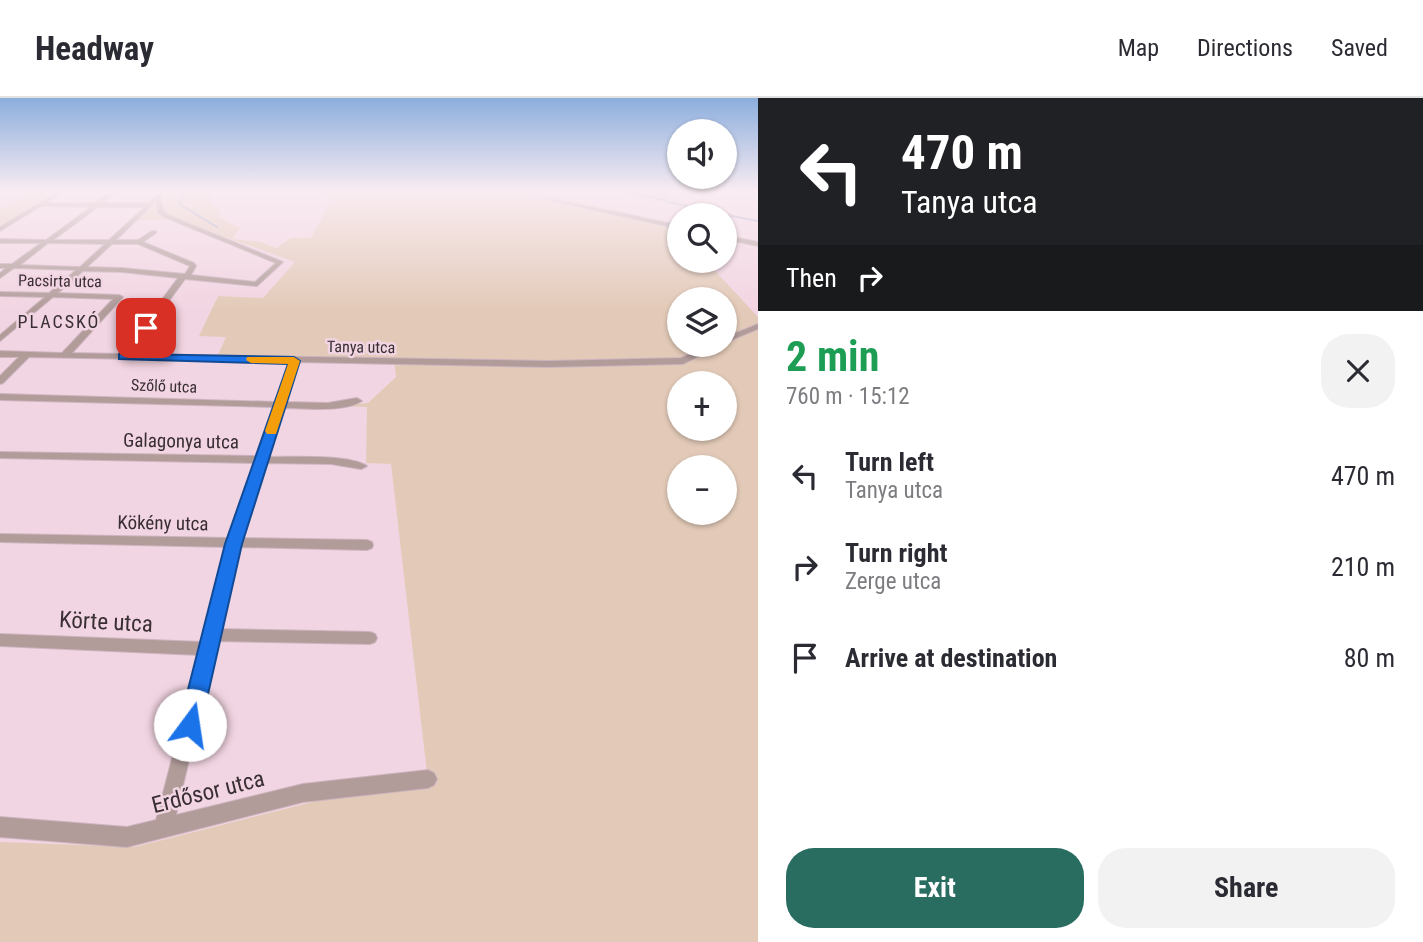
<!DOCTYPE html>
<html lang="en">
<head>
<meta charset="utf-8">
<style>
  body { margin:0; font-family:"Roboto Condensed",sans-serif; background:#f2f2f3; color:#2b2b33; height:100vh; display:flex; flex-direction:column; font-size:26px; white-space:nowrap }
  * { box-sizing:border-box; margin:0 }
  p { font-size:23px; color:#7c7c81 }
  .icon { flex:none; width:38px; height:38px; fill:none; stroke:currentColor; stroke-width:2; stroke-linecap:round; stroke-linejoin:round }
  .map { position:relative; flex:1; overflow:hidden }
  .details { display:flex; flex-direction:column; background:#fff; width:665px }
  .details>* { flex:none }
  .hud { background:#202124; color:#fff; overflow:hidden }
  .buttons { position:absolute; left:667px; top:21px; display:grid; gap:14px }
  .buttons a { display:grid; place-items:center; width:70px; height:70px; border-radius:50%; background:#fff; box-shadow:0 2px 5px #0004; font-size:35px }
  .pin { position:absolute; display:grid; place-items:center; width:60px; height:60px; color:#fff; margin:-30px; border-radius:14px; box-shadow:0 4px 10px #0006 }
  .me { position:absolute; width:77px; margin:-38px; rotate:14deg; stroke-linejoin:round; filter:drop-shadow(0 0 5px #0008) }
  .turn { display:flex; align-items:center; gap:24px; height:147px; padding:0 28px; font-size:32px }
  .turn .icon { width:91px; height:91px; stroke-width:2.5 }
  .turn b { display:block; font-size:49px; line-height:60px }
  .then { display:flex; align-items:center; height:66px; padding:0 28px; background:#0003; gap:14px; font-size:26px }
  .round { display:grid; place-items:center; flex:none; width:74px; height:74px; border-radius:28px; background:#f2f2f3 }
  .headline { display:flex; align-items:center; justify-content:space-between; height:119px; padding:0 28px }
  h1 { font-size:42px; font-weight:700; line-height:52px; color:#1e9e55 }
  .button { display:flex; gap:14px; margin-top:auto; padding:14px 28px }
  .button a { flex:1; height:80px; border-radius:28px; background:#296d61; color:#fff; font-size:28px; font-weight:700; line-height:80px; text-align:center }
  .button a+a { background:#f2f2f3; color:#2b2b33 }
  ul { padding:0; list-style:none }
  li { display:flex; align-items:center; gap:21px; height:91px; padding:0 28px }
  li div { flex:1 }
  li b { display:block; font-size:26px }
  li em { font-style:normal }
  header { display:flex; align-items:center; gap:42px; box-sizing:border-box; height:98px; padding:0 35px; background:#fff; border-bottom:2px solid #e1e1e2 }
  header strong { font-size:33px }
  nav { display:flex; gap:38px; margin-inline-start:auto; font-size:24px }
  main { display:flex; flex:1; min-height:0 }
  .map>svg:first-child { display:block }
  .green { fill:#e3cab8; fill-rule:evenodd }
  .lines { fill:none; stroke-linecap:round; stroke-linejoin:round }
  .stream { stroke:#a2a5cc; stroke-width:2 }
  .minor-casing { stroke:#cdb4bf; stroke-width:2 }
  .minor { fill:#b19c9a; fill-rule:evenodd }
  .route { fill:#1a73e8; stroke:#114b97; stroke-width:2 }
  .slow { fill:#f59e0b }
  .labels { text-anchor:middle; dominant-baseline:central; stroke-width:5; stroke-linejoin:round; paint-order:stroke }
  .far-street-label { font-size:16px; fill:#392e33; stroke:#f2d5e2 }
  .far-neighbourhood-label { font-size:18px; letter-spacing:2px; fill:#392e33; stroke:#f2d5e2 }
  .street-label { font-size:19px; fill:#392e33; stroke:#f2d5e2 }
  .near-street-label { font-size:23px; fill:#392e33; stroke:#f2d5e2 }
</style>
</head>
<body>
<header>
<strong>Headway</strong>
<nav><a>Map</a><a>Directions</a><a>Saved</a></nav>
</header>
<main>
<div class="map">
<svg width="758" height="844" viewBox="0 0 758 844">
  <rect width="100%" height="100%" fill="#f2d5e2"/>
  <path class="green" d="M31 94H59L0 129V112Z
    M166 94H209L213 100 209 103 221 114 218 118 240 130 232 141 260 144 276 150 291 140H311L333 99 316 98 320 94H539L641 118 640 120 673 128 679 134V163H706L758 219V844H0V744L135 749 427 675 391 366 366 365 367 309 339 308 368 305 396 279 394 261 218 257 226 239 199 238 218 198 263 200 295 164 178 122H136ZM679 201H724V247H679ZM679 285H724V331H679ZM679 369H724V415H679Z
    M621 94H669L666 98C678 105 694 111 710 113 721 114 733 114 743 121L631 98Z"/>
  <g class="lines">
    <path class="stream" d="M185 94 179 106 217 129
      M632 94 705 113
      M709 113 714 114
      M716 115 758 123"/>
    <defs>
      <path id="minor" d="M58 94H63L46 105H95L111 94H116L102 105H148L158 96H162C160 102 161 112 168 117L283 164 257 188 185 181 130 256 548 263 681 260 711 247H721L683 266 548 269 298 264 285 304 328 305 357 300 362 303C343 315 306 310 284 310L268 359C291 359 350 356 367 368L361 371 331 366 266 365 242 440 367 442 372 444 373 447 372 450 367 452 240 449 220 531 370 534 375 536 377 540 375 544 370 546 217 543 176 717 303 686 428 672 434 675 437 681 434 687 428 690 303 704 127 749 0 739V719L127 729 156 722 199 557 0 548V536L202 544 227 449 0 444V436L230 440 255 365 0 360V354L257 358 274 309 0 302V296L276 304 289 264 29 259 3 285 0 286V278L19 259H0V253L62 255 113 201 53 199 0 243V237L45 199 0 198V194L49 195 76 172 14 170 0 180V175L6 170H0V166H12L41 145H0V141L46 142 91 109 41 108 0 133V129ZM156 103 158 114 164 119 276 165 255 184 191 177 196 168 194 165 143 144 156 135V133H152L138 142H116ZM98 109H145L109 142H53ZM48 145 105 146 80 169 20 167ZM112 146H138L190 168 185 176 122 170 87 169ZM83 173 122 174 178 180 121 256 72 255 123 199 119 197 58 195Z
        M517 94 679 127V131L519 95Z
        M724 137 758 144V148L724 141Z
        M758 226V231L724 245V240Z"/>
    </defs>
    <use href="#minor" class="minor-casing"/>
    <use href="#minor" class="minor"/>
  </g>
  <linearGradient id="sky" x2="0" y2="1"><stop stop-color="#8caedd"/><stop offset="0.44" stop-color="#f9ecf2"/><stop offset="1" stop-color="#f9ecf2" stop-opacity="0"/></linearGradient>
  <rect width="758" height="212" fill="url(#sky)"/>
  <path class="route" d="M146 227 151 230 132 256 294 259 300 263 242 446 201 627 198 634 190 637 182 634 179 627 225 446 288 266 119 261V256Z"/>
  <path class="slow" d="M247 259H294L300 263 276 336H267L265 333 288 266 251 265 246 262Z"/>
  <g class="labels">
    <g class="far-street-label">
      <text transform="translate(60 183) rotate(1)">Pacsirta utca</text>
      <text transform="translate(361 249) rotate(1)">Tanya utca</text>
      <text transform="translate(164 288) rotate(2)">Szőlő utca</text>
    </g>
    <g class="far-neighbourhood-label">
      <text x="59" y="223">PLACSKÓ</text>
    </g>
    <g class="street-label">
      <text transform="translate(181 343) rotate(1)">Galagonya utca</text>
      <text transform="translate(163 425) rotate(1)">Kökény utca</text>
    </g>
    <g class="near-street-label">
      <text transform="translate(106 524) rotate(3)">Körte utca</text>
      <text transform="translate(208 694) rotate(-14)">Erdősor utca</text>
    </g>
  </g>
</svg>
<div class="buttons">
<a><svg class="icon" aria-label="sound" viewBox="0 0 24 24"><path d="M4 9h4l5-4v14l-5-4H4zM17 9q2 3 0 6"/></svg></a>
<a><svg class="icon" aria-label="search" viewBox="0 0 24 24"><circle cx="10" cy="10" r="6"/><path d="M15 15l6 6"/></svg></a>
<a><svg class="icon" aria-label="layers" viewBox="0 0 24 24"><path d="M12 4l9 5-9 5-9-5zM3 14l9 5 9-5"/></svg></a>
<a>+</a>
<a>−</a>
</div>
<div class="pin" style="left:146px;top:230px;background:#d93025"><svg class="icon" aria-label="arrive" viewBox="0 0 24 24"><path d="M6 21V4h12l-3 4 3 4H6"/></svg></div>
<svg class="me" style="left:190px;top:627px" viewBox="-20 -20 40 40"><circle r="19" fill="#fff"/><path d="M0-13L10 11 0 6-10 11z" fill="#1a73e8"/></svg>
</div>
<section class="details">
<div class="hud">
<div class="turn"><svg class="icon" aria-label="left" viewBox="0 0 24 24"><path d="M17 20v-9H6M10 6l-5 5 5 5"/></svg><div><b>470 m</b>Tanya utca</div></div>
<div class="then">Then<svg class="icon" aria-label="right" viewBox="0 0 24 24"><path d="M7 20v-9h11M14 6l5 5-5 5"/></svg></div>
</div>
<div class="headline"><div><h1>2 min</h1><p>760 m · 15:12</p></div><a class="round"><svg class="icon" aria-label="close" viewBox="0 0 24 24"><path d="M6 6l12 12M18 6L6 18"/></svg></a></div>
<ul>
<li><svg class="icon" aria-label="left" viewBox="0 0 24 24"><path d="M17 20v-9H6M10 6l-5 5 5 5"/></svg><div><b>Turn left</b><p>Tanya utca</p></div><em>470 m</em></li>
<li><svg class="icon" aria-label="right" viewBox="0 0 24 24"><path d="M7 20v-9h11M14 6l5 5-5 5"/></svg><div><b>Turn right</b><p>Zerge utca</p></div><em>210 m</em></li>
<li><svg class="icon" aria-label="arrive" viewBox="0 0 24 24"><path d="M6 21V4h12l-3 4 3 4H6"/></svg><div><b>Arrive at destination</b></div><em>80 m</em></li>
</ul>
<div class="button"><a>Exit</a><a>Share</a></div>
</section>
</main>
</body>
</html>
